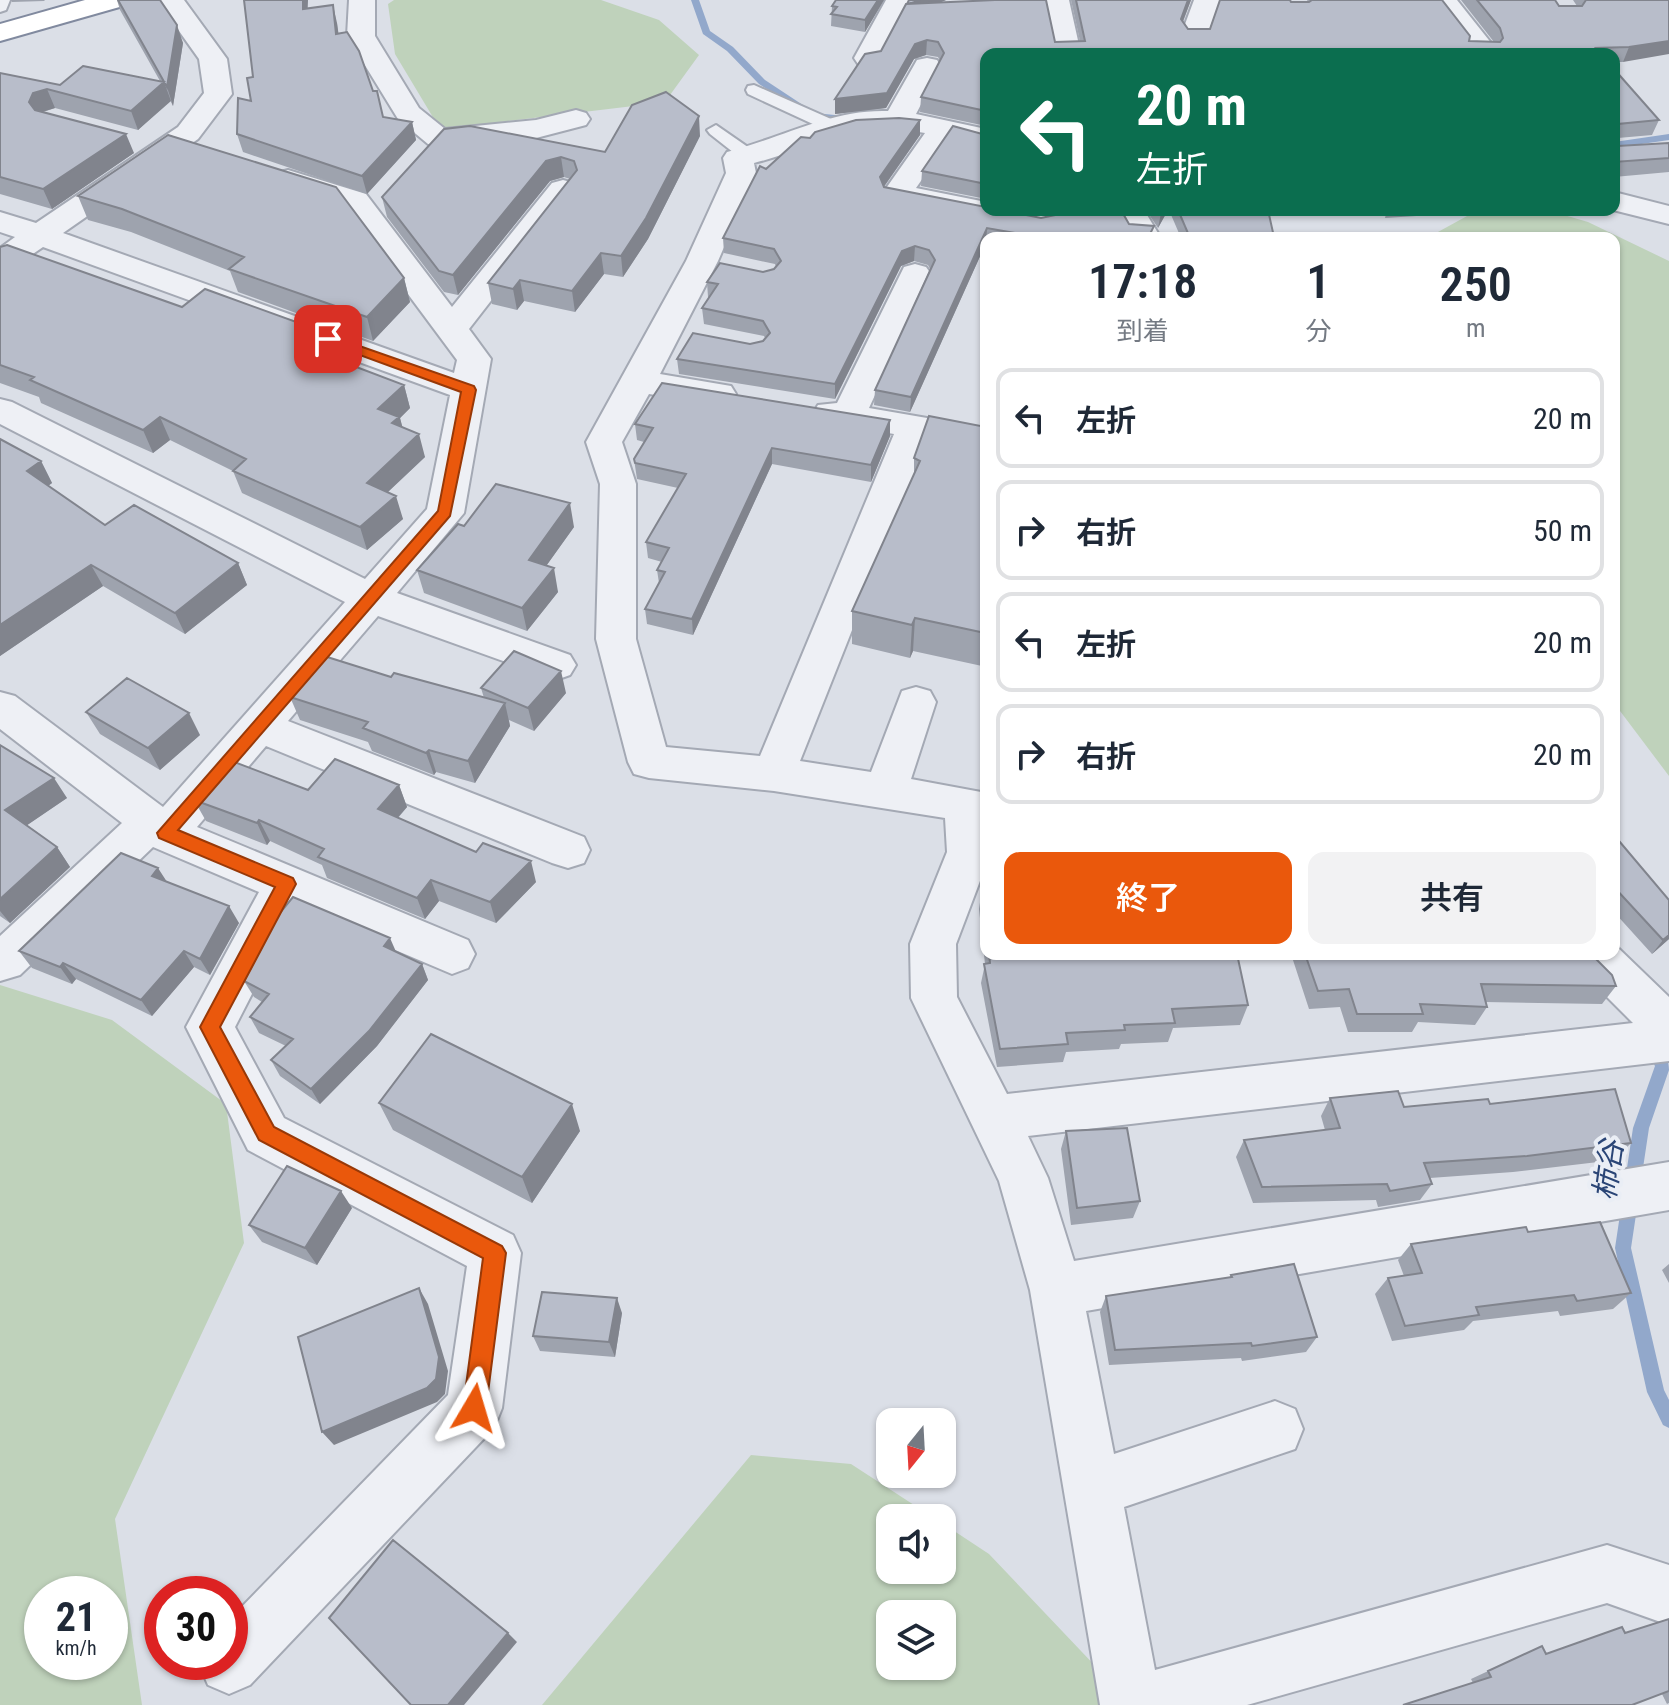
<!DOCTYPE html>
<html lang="ja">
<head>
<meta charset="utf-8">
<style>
  body { margin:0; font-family:"Roboto Condensed","Noto Sans JP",sans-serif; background:#f2f2f3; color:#1f2937; height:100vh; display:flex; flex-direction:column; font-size:30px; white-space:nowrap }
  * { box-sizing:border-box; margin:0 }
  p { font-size:26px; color:#747a83 }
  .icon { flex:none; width:44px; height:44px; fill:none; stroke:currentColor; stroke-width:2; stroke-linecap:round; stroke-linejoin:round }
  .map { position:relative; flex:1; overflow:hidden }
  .panel { position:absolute; left:980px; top:232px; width:640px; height:728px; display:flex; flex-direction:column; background:#fff; border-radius:16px; box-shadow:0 2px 6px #0004 }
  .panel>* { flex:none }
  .guide { position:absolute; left:980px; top:48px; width:640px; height:168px; border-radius:16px; box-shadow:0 2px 6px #0004; background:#0b6e4f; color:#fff; overflow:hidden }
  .needle { width:52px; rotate:198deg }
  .controls { position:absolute; left:876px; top:1408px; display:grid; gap:16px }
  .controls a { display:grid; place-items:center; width:80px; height:80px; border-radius:16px; background:#fff; box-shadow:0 2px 6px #0004; font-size:40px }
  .speed { position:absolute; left:24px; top:1576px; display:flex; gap:16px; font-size:40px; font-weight:700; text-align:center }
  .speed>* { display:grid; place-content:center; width:104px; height:104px; border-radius:50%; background:#fff; box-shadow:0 2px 6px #0004; line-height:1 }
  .speed small { font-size:20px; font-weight:400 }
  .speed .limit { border:12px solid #d22; background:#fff; color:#111 }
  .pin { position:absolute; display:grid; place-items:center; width:68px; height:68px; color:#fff; margin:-34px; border-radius:16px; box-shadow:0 4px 12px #0006 }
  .me { position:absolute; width:88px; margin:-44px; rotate:7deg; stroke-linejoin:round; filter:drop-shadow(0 0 6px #0008) }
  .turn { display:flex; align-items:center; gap:28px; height:168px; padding:0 24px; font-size:36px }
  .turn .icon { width:104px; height:104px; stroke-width:2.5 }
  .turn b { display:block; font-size:56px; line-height:68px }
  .eta { display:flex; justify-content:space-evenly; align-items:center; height:136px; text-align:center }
  .eta b { font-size:48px; font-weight:600; line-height:56px }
  .button { display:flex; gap:16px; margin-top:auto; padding:16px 24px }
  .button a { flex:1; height:92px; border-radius:16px; background:#ea580c; color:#fff; font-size:32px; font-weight:600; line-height:92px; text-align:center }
  .button a+a { background:#f2f2f3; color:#1f2937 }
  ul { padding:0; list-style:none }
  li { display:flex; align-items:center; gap:24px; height:100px; margin:0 16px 12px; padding:0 8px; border:4px solid #e0e1e3; border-radius:16px }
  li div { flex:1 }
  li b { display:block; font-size:30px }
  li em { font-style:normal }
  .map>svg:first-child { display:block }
  .green { fill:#bfd2bb; fill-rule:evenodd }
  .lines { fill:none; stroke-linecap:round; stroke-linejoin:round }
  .stream { fill:#92a8cb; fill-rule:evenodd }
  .lane-casing { stroke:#a4a9b4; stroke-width:4 }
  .street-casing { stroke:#a4a9b4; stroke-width:4 }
  .highway-casing { stroke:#818a9f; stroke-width:4 }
  .lane { fill:#eef0f5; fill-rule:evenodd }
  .street { fill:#eef0f5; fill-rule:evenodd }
  .highway { fill:#fff; fill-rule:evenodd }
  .wall { fill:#9ea3ae }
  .shaded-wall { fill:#81848d }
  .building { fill:#b8bdca; stroke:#81848d; stroke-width:2 }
  .route { fill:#ea580c; stroke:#983908; stroke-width:2 }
  .labels { text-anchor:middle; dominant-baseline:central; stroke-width:8; stroke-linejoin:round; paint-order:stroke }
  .water-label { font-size:30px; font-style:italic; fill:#2a4576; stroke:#eaeef5 }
</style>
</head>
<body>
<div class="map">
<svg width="1669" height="1705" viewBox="0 0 1669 1705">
  <rect width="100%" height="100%" fill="#dbdfe7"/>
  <path class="green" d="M394 0H601L659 20 699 55 670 95 642 105 440 129 395 54 388 4Z
    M1478 210H1547L1588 222 1669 261V776L1614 703V238H1427Z
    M0 985 112 1020 226 1104 244 1243 115 1519 142 1705H0ZM42 1594H110V1662H42Z
    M751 1455 851 1464 934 1518H890V1570H942V1523L989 1554 1100 1671 1121 1705H542ZM890 1614H942V1666H890Z"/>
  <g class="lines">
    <path class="stream" d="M691 0H699L710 31 733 47 765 80 815 113 854 117 859 120 857 122 810 117 759 84 727 51 703 34Z
      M1669 134V140L1614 148V142Z
      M1048 210H1058L1053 234 1056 238H1046L1043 234Z
      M1652 1039C1663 1043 1669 1059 1669 1070L1649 1128 1631 1248 1664 1390 1669 1400V1428L1663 1425 1647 1392 1615 1248 1633 1128 1655 1066 1644 1046 1647 1041Z"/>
    <defs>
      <path id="lane" d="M0 0H10L6 10 0 12Z
        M754 85 840 123 843 127 840 131H828L748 94 746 90 748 86Z
        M716 125 755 152 758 156 755 160H743L710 134 707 130Z"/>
      <path id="street" d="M157 0H184L227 59 232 94 198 139 63 233 454 373 457 360 344 208 277 185 273 179 277 173 288 170 366 194 452 307 552 183 563 180 574 183 578 189 469 329 491 359 464 513 397 593 570 655 576 665 570 675 556 680 378 616 288 721 584 837 590 850 584 863 568 868 552 863 266 746 197 827 468 940 475 954 468 968 452 974 296 908 235 1027 284 1118 513 1235 521 1253 502 1408 494 1428 250 1685 229 1694 208 1685 199 1664 230 1662V1619L448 1395 467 1266 248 1150 186 1027 259 892 153 847 20 975 0 981V936L122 823 0 729V692L15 696 163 807 345 602 0 424V399L12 402 365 579 427 509 450 395 43 247 11 269 0 272V248L15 237 0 232V212L36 223 178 127 204 93 199 59Z
        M349 0H375V36L419 108 445 129 536 120 576 110 586 113 590 119 586 125 536 138 444 147 428 144 398 119 347 36Z
        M886 0H912L878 64 868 66 858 64 854 58Z
        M1043 0H1069L1081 54H1053Z
        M1194 0H1220L1205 41H1185L1181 35Z
        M1430 0H1457L1492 44 1495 54H1467L1468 50Z
        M927 58 937 60 941 66 916 114 986 129V147L951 138 916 188 986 202V210H1052L1056 221 1051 228 1040 230 886 200 882 194 925 133C849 119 822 146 754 163L756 173 718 261 660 374 731 386 736 394 731 402 719 405 649 394 622 442 636 484V639L666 747 760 756 894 434 818 421 813 413 818 405 837 403 904 267 915 264 926 267 931 274 869 408 927 418 933 426 800 761 871 772 902 691 916 687 930 691 936 702 911 779 981 792 986 801V865L956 944 957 997 1007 1094 1633 1023 1578 968 1571 954H1614V944L1669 997V1061L1028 1136 1048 1178 1074 1261 1669 1162V1210L1086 1311 1114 1454 1275 1401 1295 1409 1303 1429 1295 1449 1124 1507 1155 1670 1607 1545 1669 1565V1625L1607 1603 1247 1705H1100L1030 1290 999 1181 911 998 910 944 947 852 945 818 774 791 649 778 634 774 628 762 596 639 600 484 586 442 686 261 726 173 723 158 727 152C782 138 831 109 888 111L917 60Z
        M1614 192 1669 206V224L1613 210Z
        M1114 210H1144L1161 238H1129Z"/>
      <path id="highway" d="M85 0H127L123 6 0 41V24Z"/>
    </defs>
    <use href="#lane" class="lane-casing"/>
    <use href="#street" class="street-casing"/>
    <use href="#highway" class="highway-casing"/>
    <use href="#lane" class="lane"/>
    <use href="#street" class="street"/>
    <use href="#highway" class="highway"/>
  </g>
  <path class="wall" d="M11 0H45L44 1 12 2Z
    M117 0H160L183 43 173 106 170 100 138 130 55 108 43 112 134 153 52 209 0 194V73L60 85 160 81 120 10Z
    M836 0H884L865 32 831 26 832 6Z
    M909 0H946L941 2 1055 42 1080 41 1071 0H1191L1183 22 1188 29H1210L1291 2H1308L1307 0H1442L1469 41 1494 42 1461 0H1555L1559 6H1577L1573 0H1669L1623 62H1614V54H986V126L920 112 921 97 940 61 938 57 926 55 914 59 886 108 835 114 881 51Z
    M308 8 337 23 338 33 373 91 383 117 412 122 416 140 367 194 243 152 237 134 251 101 253 77Z
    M1614 69 1659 120 1652 135 1618 138V146L1669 143V172L1614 177Z
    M920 120V135L884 187 1041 218 1055 215V210H1121L1129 224 1152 238H986V243L910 412 874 405 875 390 930 269 928 265 914 261 901 266 835 399 679 374 677 359 763 341 765 338 764 336 704 324 702 308 710 297H708L707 282 763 272 774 269 776 267 775 264 724 253 723 238 766 169 810 138Z
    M444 129 605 152 700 136 648 239 623 277 604 274 575 312 524 301 517 310 492 304 488 283 570 179 564 177 550 181 458 295 444 292 387 217 382 197Z
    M986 135V199L921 186 922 171Z
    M78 196 404 278 410 302 373 341 238 292 230 271 131 232 88 220Z
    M1146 210H1168L1158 228Z
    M1169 210H1268L1274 237 1280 238H1181Z
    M1387 210H1434L1432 215 1385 218Z
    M0 247 353 363 351 365 404 385 410 408 400 418 402 427 425 457 388 492 403 519 367 550 242 493 233 471 170 440 153 453 41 403 39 397 0 383Z
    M890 420V436L871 482 772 464 693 635 647 624 645 609 659 583 657 570 662 562 648 558 646 542 678 488 637 479 634 459 644 442 637 440 635 424Z
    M986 427V654L982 666 913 651 910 658 852 644V611L914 475V458Z
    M0 439 41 461 52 483 48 486 105 525 238 563 247 585 185 634 103 586 0 656Z
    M464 526 574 527 546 566 558 592 527 631 424 593 417 570Z
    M391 677 484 698 481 688 566 693 534 731 509 720 510 726 475 783 436 772 434 775 372 751 368 742 300 720 290 697Z
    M86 712 200 735 160 770 100 734Z
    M0 745 67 798 27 825 57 847 70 867 10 923 0 916Z
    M399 785 407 807 398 818 536 882 496 923 439 901 425 919 327 878 322 865 270 841 267 845 206 821 194 800 308 790Z
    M1614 835 1669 900V939L1652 954 1614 912Z
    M167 882 239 923 210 975 194 967 152 1016 76 979 72 984 32 968 19 951Z
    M986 884V954H1237L1248 1005 1240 1025 1173 1028 1168 1042 1121 1044 1119 1049 1066 1052 1063 1062 997 1067 981 983 985 964 979 909 982 889H986Z
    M396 952 422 964 428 980 377 1046 320 1104 280 1076 271 1060 286 1046 259 1033 250 1017 262 1002 254 997 244 981Z
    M1291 954H1591L1616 986 1602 1004 1485 1002 1487 1007 1475 1025 1418 1022 1412 1032H1348L1340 1007 1309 1009Z
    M1330 1098 1404 1107 1490 1104 1631 1143 1615 1160 1513 1172 1430 1178 1432 1184 1420 1200 1378 1207 1376 1200 1253 1203 1236 1157 1244 1140 1325 1130 1321 1116Z
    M379 1103 580 1131 532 1203 393 1130Z
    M1066 1131 1140 1201 1133 1218 1071 1225 1061 1149Z
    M352 1208 317 1265 262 1242 249 1225Z
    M1528 1232 1631 1293 1613 1309 1560 1316 1558 1311 1473 1321 1464 1330 1392 1341 1375 1294 1388 1278 1404 1276 1398 1260 1411 1244Z
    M1669 1264V1283L1662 1270Z
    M1231 1275 1317 1337 1306 1352 1242 1361 1241 1358 1109 1365 1100 1312 1106 1296 1229 1278Z
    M622 1313 615 1357 540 1351 533 1336Z
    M1669 1619V1703L1667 1704 1662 1694 1473 1683 1471 1679 1542 1646 1546 1654 1625 1633Z"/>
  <path class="shaded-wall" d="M303 0H308L307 26 303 9Z
    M878 0H884L865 32V20Z
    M920 0H946L906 17 907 6Z
    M1188 0H1191L1178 34 1181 19Z
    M333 5 337 23 341 51 336 34Z
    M177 25 183 43 173 106 167 87Z
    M927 40 926 55 914 59 886 108 835 114V99L915 44Z
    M1669 41V54L1623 62 1629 47Z
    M164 82 171 101 138 130 131 111Z
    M47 89 55 108 42 112 38 122 29 102 33 93Z
    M699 116 700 136 648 239 623 277 621 256Z
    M920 120V135L880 192V177Z
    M412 122 416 140 367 194 362 176Z
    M126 134 134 153 52 209 43 189Z
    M561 157 564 177 550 181 458 295 453 275 546 161Z
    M1163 210H1168L1158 228 1161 213Z
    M987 228 986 243 910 412 911 397Z
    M915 246 914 261 901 266 835 399V384L902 251Z
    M601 253 604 274 575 312 572 291Z
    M404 278 410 302 373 341 367 317Z
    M520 280 524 301 517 310 513 289Z
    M346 340 353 363 337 380 330 357Z
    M404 385 410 408 400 418 406 440 378 409Z
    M160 417 170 440 153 453 143 430Z
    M890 420V436L871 482V465Z
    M419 434 425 457 374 505 367 483Z
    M772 448V464L693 635 692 619Z
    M41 461 52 483 38 493 27 471Z
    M396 496 403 519 367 550 360 527Z
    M570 503 574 527 534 583 529 560Z
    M238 563 247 585 185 634 175 613Z
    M91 565 103 586 0 656V625Z
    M554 568 558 592 527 631 522 608Z
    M915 618 913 651 910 658 912 625Z
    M986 631V654L982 666 985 633Z
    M561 671 566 693 534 731 528 708Z
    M505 703 510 726 475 783 468 761Z
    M189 713 200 735 160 770 148 748Z
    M429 750 436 772 434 775 426 753Z
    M54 778 67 798 20 830 5 810Z
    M399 785 407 807 386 831 378 809Z
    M259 820 270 841 267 845 257 823Z
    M57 847 70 867 10 923 0 911V899Z
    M531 861 536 882 496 923 490 902Z
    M158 868 169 885 152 876Z
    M431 880 439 901 425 919 417 898Z
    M229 906 239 923 210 975 200 959Z
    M1669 935V939L1652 954 1663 940Z
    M390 938 397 954 384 946Z
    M184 951 194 967 152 1016 141 1000Z
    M63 963 76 979 72 984 60 967Z
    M422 964 428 980 377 1046 320 1104 311 1089Z
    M572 1104 580 1131 532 1203 522 1177Z
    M341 1191 352 1208 317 1265 305 1248Z
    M419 1288 428 1304 448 1371 445 1394 437 1402 334 1445 322 1432Z
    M617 1298 622 1313 615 1357 609 1342Z
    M508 1633 517 1642 464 1705H448Z"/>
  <path class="building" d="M118 0H160L177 25 167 87Z
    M244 0H303V9L333 5 336 34 347 32 359 51 373 91H377L383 117 412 122 362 176 237 134 238 98 251 101 247 78 253 77Z
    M836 0H878L865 20 831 14 837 7 832 6Z
    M909 0H920L912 3 907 4Z
    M995 0H1046L1055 42 1085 41 1076 0H1188L1181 19 1188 29H1210L1220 0H1290L1291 2H1309L1312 0H1442L1470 36 1469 41 1500 42 1503 38 1500 28 1477 0H1555L1559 6H1582L1586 0H1669V41L1629 47 1596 48 1601 54H986V111L921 97 944 53 938 42 927 40 915 44 887 93 835 99 865 54 881 51 906 4Z
    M83 66 164 82 131 111 47 89 33 93 29 102 35 110 126 134 43 189 0 177V73L60 85Z
    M1614 69 1659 120 1618 124V146L1669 143V158L1614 162Z
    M666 92 699 116 646 218 621 256 601 253 572 291 520 280 513 289 488 283 577 170 574 161 561 157 546 161 453 275 439 271 382 197 444 129 470 126 605 152 632 105Z
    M899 118 920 120 880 177 884 187 986 207V210H1002L1041 218 1055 215 1058 210H1121L1129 224 1154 226 1148 238H1062L1043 234 1042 238 987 228 911 397 875 390 935 260 929 250 915 246 902 251 835 384 677 359 693 333 750 344 763 341 770 333 763 321 702 308 718 284 707 282 720 263 763 272 774 269 781 261 774 249 723 238 760 166 766 169 801 137 810 138 815 132 856 120Z
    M953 126 986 135V184L922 171Z
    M168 135 336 187 404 278 367 317 229 269 244 257 122 209 78 196Z
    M1178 210H1268L1274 237H1280V238H1190Z
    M7 245 182 307 205 289 346 340 330 357 404 385 378 409 399 417 392 423 419 434 367 483 396 496 360 527 233 471 246 459 160 417 143 430 30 380 34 377 0 365V247Z
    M662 383 890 420 871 465 772 448 692 619 645 609 665 572 657 570 669 548 646 542 686 474 635 463 634 459 653 428 635 424Z
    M929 416 986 427 985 633 915 618 912 625 852 611 920 461 914 458Z
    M0 439 41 461 27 471 105 525 134 505 238 563 175 613 91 565 0 625Z
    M496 484 570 503 529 560 554 568 522 608 417 570 458 524 464 526Z
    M514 651 561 671 528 708 481 688Z
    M324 656 391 677 394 673 505 703 468 761 429 750 426 753 363 728 368 722 290 697Z
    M127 678 189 713 148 748 86 712Z
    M0 745 54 778 5 810 57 847 0 899Z
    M335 759 399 785 378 809 476 852 483 843 531 861 490 902 431 880 417 898 318 857 324 849 259 820 257 823 194 800 229 760 308 790Z
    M1614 835 1669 900V935L1663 940 1614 887Z
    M121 853 158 868 152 876 229 906 200 959 184 951 141 1000 63 963 60 967 19 951Z
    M986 888V924L982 889Z
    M293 897 390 938 384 946 422 964 369 1031 311 1089 271 1060 293 1039 250 1017 269 994 244 981 279 914Z
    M989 954H1237L1248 1005 1172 1009 1175 1023 1124 1025 1125 1030 1066 1033 1068 1044 1000 1049 984 964 990 963Z
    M1305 954H1591L1612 975 1616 986 1481 984 1487 1007 1420 1004 1423 1014H1357L1349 989 1318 991Z
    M431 1034 572 1104 522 1177 379 1103Z
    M1615 1089 1631 1143 1527 1156 1424 1163 1432 1184 1390 1191 1387 1184 1262 1187 1244 1140 1340 1128 1330 1098 1398 1091 1404 1107 1488 1099 1490 1104Z
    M1127 1128 1140 1201 1077 1208 1066 1131Z
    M287 1166 341 1191 305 1248 249 1225Z
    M1600 1222 1631 1293 1577 1301 1574 1295 1476 1307 1479 1315 1405 1326 1388 1278 1422 1273 1411 1244 1526 1227 1528 1232Z
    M1294 1264 1317 1337 1252 1346 1251 1343 1115 1350 1106 1296 1232 1277 1231 1275Z
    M419 1288 439 1357 436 1379 427 1388 322 1432 298 1337Z
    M542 1292 617 1298 609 1342 533 1336Z
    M393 1540 508 1633 448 1705H411L329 1618Z
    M1669 1619V1691L1632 1705H1403L1491 1677 1488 1671 1542 1646 1546 1654 1622 1627 1625 1633Z"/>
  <path class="route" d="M328 335 474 386 476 390 450 516 178 830 293 878 296 884 220 1027 274 1127 502 1246 506 1253 486 1408 482 1416 474 1420 466 1416 463 1408 483 1258 259 1140 200 1027 275 887 159 838 157 833 438 511 461 392 324 342 321 339Z"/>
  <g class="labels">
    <g class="water-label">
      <text transform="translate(1608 1170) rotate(-82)">柿谷</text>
    </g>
  </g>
</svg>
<div class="controls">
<a><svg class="needle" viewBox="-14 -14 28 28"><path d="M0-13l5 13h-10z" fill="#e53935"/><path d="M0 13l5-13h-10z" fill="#747a83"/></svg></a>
<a><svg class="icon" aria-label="sound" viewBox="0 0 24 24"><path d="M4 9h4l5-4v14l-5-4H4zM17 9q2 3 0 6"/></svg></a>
<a><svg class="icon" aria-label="layers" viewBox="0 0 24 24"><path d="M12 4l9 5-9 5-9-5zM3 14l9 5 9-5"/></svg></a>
</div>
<div class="speed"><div>21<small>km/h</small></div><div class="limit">30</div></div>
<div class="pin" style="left:328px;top:339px;background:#d93025"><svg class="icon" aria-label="arrive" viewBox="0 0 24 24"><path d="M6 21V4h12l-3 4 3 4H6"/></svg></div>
<svg class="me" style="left:474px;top:1408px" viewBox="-20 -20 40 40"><path d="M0-17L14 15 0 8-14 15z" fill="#ea580c" stroke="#fff" stroke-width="4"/></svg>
<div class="guide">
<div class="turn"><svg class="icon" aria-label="left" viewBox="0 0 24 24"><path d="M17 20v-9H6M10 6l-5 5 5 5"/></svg><div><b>20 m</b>左折</div></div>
</div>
<section class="panel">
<div class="eta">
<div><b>17:18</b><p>到着</p></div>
<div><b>1</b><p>分</p></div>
<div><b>250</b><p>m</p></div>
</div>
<ul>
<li><svg class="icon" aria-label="left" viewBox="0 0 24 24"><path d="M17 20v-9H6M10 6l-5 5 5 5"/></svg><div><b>左折</b></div><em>20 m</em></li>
<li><svg class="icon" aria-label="right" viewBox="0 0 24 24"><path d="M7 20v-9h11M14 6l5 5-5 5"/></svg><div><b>右折</b></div><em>50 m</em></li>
<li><svg class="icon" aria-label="left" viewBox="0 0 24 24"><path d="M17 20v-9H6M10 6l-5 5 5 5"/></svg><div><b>左折</b></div><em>20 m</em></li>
<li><svg class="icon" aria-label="right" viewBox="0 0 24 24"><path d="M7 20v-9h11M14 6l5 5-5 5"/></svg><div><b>右折</b></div><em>20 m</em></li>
</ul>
<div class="button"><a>終了</a><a>共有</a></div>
</section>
</div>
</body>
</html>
